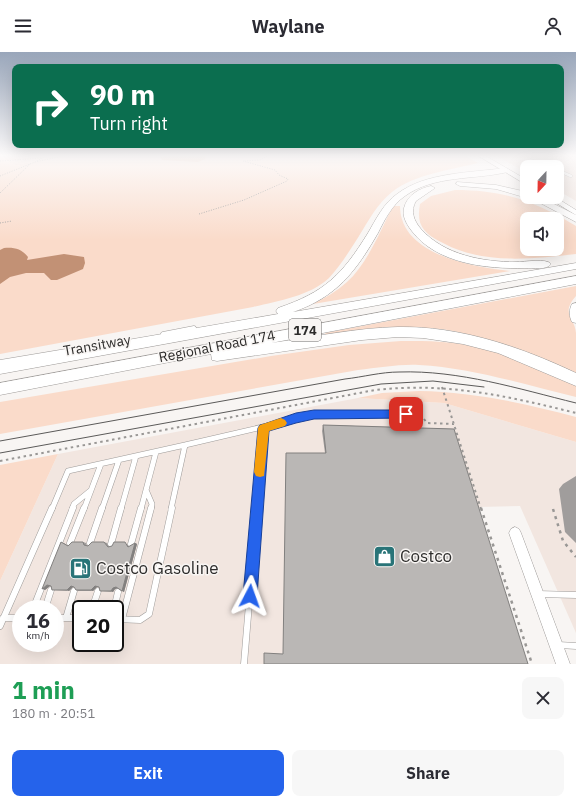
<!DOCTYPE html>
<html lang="en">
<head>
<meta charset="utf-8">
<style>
  body { margin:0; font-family:"IBM Plex Sans",sans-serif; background:#f7f7f7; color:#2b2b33; height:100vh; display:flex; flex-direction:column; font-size:15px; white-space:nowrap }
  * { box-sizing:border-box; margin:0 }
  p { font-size:13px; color:#7c7c81 }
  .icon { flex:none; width:22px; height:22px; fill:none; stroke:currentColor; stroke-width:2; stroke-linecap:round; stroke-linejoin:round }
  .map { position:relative; height:612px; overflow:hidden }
  .side { display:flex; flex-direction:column; background:#fff; flex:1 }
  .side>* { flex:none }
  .banner { position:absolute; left:12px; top:12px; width:552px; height:84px; border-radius:8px; box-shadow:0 4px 16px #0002; background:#0b6e4f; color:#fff; overflow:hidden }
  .needle { width:26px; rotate:202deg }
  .tools { position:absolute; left:520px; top:108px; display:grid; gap:8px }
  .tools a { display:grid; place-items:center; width:44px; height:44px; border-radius:8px; background:#fff; box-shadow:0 4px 16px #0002; font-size:20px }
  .speed { position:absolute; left:12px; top:548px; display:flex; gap:8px; font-size:20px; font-weight:700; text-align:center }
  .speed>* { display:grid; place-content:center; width:52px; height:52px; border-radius:50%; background:#fff; box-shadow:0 4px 16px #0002; line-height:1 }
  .speed small { font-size:10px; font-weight:400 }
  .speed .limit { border:2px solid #111; border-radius:6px; background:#fff; color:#111 }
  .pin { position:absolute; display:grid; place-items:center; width:34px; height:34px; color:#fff; margin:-17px; border-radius:8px; box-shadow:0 2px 6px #0006 }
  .me { position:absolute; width:44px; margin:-22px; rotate:4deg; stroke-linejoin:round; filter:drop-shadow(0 0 3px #0008) }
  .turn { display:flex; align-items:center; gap:14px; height:84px; padding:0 12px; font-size:18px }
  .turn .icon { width:52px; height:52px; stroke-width:2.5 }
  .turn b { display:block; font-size:28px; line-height:34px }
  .round { display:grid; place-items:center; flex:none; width:42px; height:42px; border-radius:8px; background:#f7f7f7 }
  .overview { display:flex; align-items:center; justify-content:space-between; height:68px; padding:0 12px }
  h1 { font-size:24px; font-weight:800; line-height:30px; color:#1e9e55 }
  .cta { display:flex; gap:8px; margin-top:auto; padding:8px 12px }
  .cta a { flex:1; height:46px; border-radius:8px; background:#2563eb; color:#fff; font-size:16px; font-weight:800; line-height:46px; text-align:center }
  .cta a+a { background:#f7f7f7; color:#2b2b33 }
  header { display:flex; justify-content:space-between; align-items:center; height:52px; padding:0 12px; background:#fff; font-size:18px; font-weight:800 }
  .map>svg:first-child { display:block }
  .built { fill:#f2e6e0; fill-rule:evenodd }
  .green { fill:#fadbca; fill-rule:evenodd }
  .forest { fill:#e8b598 }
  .water { fill:#c29175 }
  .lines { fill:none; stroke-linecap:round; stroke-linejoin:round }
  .lane-far3-casing { stroke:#9e9b99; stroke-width:3 }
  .lane-far2-casing { stroke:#9e9b99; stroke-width:5 }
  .lane-far1-casing { stroke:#9e9b99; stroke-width:6 }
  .lane-casing { stroke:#9e9b99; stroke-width:7 }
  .street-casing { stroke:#9e9b99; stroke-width:1 }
  .secondary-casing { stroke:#9e9b99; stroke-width:1 }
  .highway-casing { stroke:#9e9b99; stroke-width:1 }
  .path-far2 { stroke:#999795; stroke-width:1; stroke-dasharray:1 1.5; stroke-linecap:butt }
  .path-far1 { stroke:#999795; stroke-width:2; stroke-dasharray:2.5 3.5; stroke-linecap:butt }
  .path { stroke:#999795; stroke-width:2.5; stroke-dasharray:3 4.5; stroke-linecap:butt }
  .lane-far3 { stroke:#fff; stroke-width:2.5 }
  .lane-far2 { stroke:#fff; stroke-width:4 }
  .lane-far1 { stroke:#fff; stroke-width:5 }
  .lane { stroke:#fff; stroke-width:6 }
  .street { fill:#fff; fill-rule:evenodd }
  .secondary { fill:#fff; fill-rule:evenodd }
  .highway { fill:#fff; fill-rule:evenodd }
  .tram { stroke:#5b5a59; stroke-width:1 }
  .wall { fill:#a09d9c }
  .shaded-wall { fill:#82807f }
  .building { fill:#bab7b5; stroke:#82807f }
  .route { fill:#2563eb; stroke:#184099 }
  .slow { fill:#f59e0b }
  .labels { text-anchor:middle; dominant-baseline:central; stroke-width:3; stroke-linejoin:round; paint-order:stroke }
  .shield { fill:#f8f5f3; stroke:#6a6867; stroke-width:1 }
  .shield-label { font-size:13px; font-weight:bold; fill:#2d2c2b }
  .street-label { font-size:14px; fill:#2d2c2b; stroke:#f8f5f3 }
  .near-poi-label { font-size:17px; fill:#2d2c2b; stroke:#f8f5f3; text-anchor:start }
</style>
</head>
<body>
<header><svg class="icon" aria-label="menu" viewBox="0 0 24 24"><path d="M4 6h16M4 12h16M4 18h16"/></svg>Waylane<svg class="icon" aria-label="person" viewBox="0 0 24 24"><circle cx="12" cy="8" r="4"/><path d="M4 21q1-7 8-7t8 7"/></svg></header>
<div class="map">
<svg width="576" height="612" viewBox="0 0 576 612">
  <rect width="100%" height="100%" fill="#f8f5f3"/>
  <path class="built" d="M495 103H576V149L557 138V115H527V121Z
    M358 346 444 351 576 390V581L520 454 478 455 527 612H0V529L58 402ZM21 557H55V591H21ZM81 557H115V591H81Z"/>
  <path class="green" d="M0 103H464L478 111C450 118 415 122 392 140 377 152 369 168 359 184 350 198 341 213 329 226 310 244 278 249 253 255L0 302Z
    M455 138C503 138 535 149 576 174V202C530 207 483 213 441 190 423 181 416 172 420 152L431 144ZM527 167H557V197H527Z
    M393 154H400C400 203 473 215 510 219L313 252C325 246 337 239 347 230 368 211 380 179 393 154Z
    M576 234V244C560 262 575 266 576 281 576 295 576 309 576 323 529 305 472 275 421 276 390 276 358 282 327 285L325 281Z
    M401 289C428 289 455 289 481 296 515 304 545 319 576 334V345C525 333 473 316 419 313 399 312 378 316 358 318L0 382V350L271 304 349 293Z
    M419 339C473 340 524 351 576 365V390L444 351 358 346 382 341Z
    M58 402 0 529V413Z"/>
  <path class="forest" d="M167 103H206L205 107 198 110 162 108 160 105Z"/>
  <path class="water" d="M4 196C14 195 22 197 28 205L27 208 64 202 84 205 85 211 83 217 57 228H51L44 221H26L10 225 0 232V198Z"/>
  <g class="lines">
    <defs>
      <path id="lane-far3" d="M530 108 548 115
        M557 118 571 124"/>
      <path id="lane-far2" d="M163 282 194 276
        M0 310 72 298"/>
      <path id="lane-far1" d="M146 438 152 452 151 457
        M52 457 68 419 185 393
        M72 457 74 452 90 439
        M84 457 101 412
        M102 457 119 408
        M121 457 136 404
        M141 457 156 400
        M171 457 185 393 314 363 420 362
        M257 457 264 376"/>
      <path id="lane" d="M70 491 84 456
        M90 491 102 456
        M111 492 121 456
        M131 492 141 456
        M538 542 576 543
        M33 557 73 456
        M45 557 51 538
        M92 557 98 539
        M114 557 118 540
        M3 566H21
        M55 566H81
        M66 566 74 539
        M115 567 140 568 149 562 172 456
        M122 567 151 456
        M0 574 52 456
        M559 593 576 594
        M244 612 257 456"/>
      <path id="street" d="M515 475 519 477 521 481 570 612H556L509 481 511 477Z"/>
      <path id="secondary" d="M477 103H484L527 128V133Z
        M547 145H555L576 158V163Z"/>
      <path id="highway" d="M505 116 509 118 508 120C474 128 434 123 405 144 392 153 385 167 378 181 356 219 337 245 293 260L576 211V217L0 322V310L278 262 276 259 278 256C325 240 342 223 368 181 376 167 384 151 397 142 426 120 470 121 505 116Z
        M457 130 496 133 527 140V145H540L576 163V170L529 145 527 146 496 137 460 134 456 132Z
        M431 134 435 136 416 149C410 159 414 169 421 177 444 203 483 210 516 210 524 210 547 206 551 212 547 218 533 216 525 216 487 217 436 212 411 178 406 171 402 164 404 156 407 143 420 136 431 134Z
        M576 224V232L271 291C313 285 356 276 398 275 460 274 521 295 576 321V334L498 301 463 292 423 286 398 285 362 288 217 309 212 308 211 302 0 343V331Z
        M576 251V271L572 270C569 265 569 257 572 252Z"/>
    </defs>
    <use href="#lane-far3" class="lane-far3-casing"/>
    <use href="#lane-far2" class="lane-far2-casing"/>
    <use href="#lane-far1" class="lane-far1-casing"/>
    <use href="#lane" class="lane-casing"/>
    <use href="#street" class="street-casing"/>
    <use href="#secondary" class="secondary-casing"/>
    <use href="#highway" class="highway-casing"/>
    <path class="path-far2" d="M567 103 576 104
      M0 109 41 106
      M37 109 48 103
      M0 124 35 110 67 103
      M0 141 30 112
      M199 162 244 148 287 129 288 127 279 123 275 118 243 109 260 108 269 103
      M0 171 12 169"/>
    <path class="path-far1" d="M442 335 481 457
      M424 367 427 371 454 372
      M0 409 375 338C446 330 508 344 576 361"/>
    <path class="path" d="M481 456 532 612
      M553 457 563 489 576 505"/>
    <use href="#lane-far3" class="lane-far3"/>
    <use href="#lane-far2" class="lane-far2"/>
    <use href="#lane-far1" class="lane-far1"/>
    <use href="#lane" class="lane"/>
    <use href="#street" class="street"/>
    <use href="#secondary" class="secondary"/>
    <use href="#highway" class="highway"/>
    <path class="tram" d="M0 389 345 327C363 325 381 320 399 320 459 318 519 337 576 351
      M0 401 381 332 433 329 484 335"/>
  </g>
  <path class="wall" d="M323 373 454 377 283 602 325 401 322 379Z
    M576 424V491L565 480 559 437 563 432Z
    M83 490 86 491 87 494H88L104 490 107 491 109 495 127 492 129 495 135 491 137 492 124 540 118 536 115 537 113 540 102 539H100L99 535H97L93 539H78L76 538 74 535H73L69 539 55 538H52L51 534H50L45 538 64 491 68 494Z"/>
  <path class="shaded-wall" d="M135 491 137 492 124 540 122 539Z
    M47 533 50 534 45 538 42 537Z
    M71 534 73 535 69 539 67 538Z
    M95 534 97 535 93 539 91 538Z
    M116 535 119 536 115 537 113 540 111 539 113 536Z"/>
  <path class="building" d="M323 373 454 377 528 612H264V601L283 602 286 401H326Z
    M61 490 68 494 72 490H83L84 493 88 494 92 490H104L108 495 112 494 114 490H125L128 495 135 491 122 539 116 535 113 536 111 539H100L99 535 95 534 91 538H76L74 535 71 534 67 538H52L51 534 47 533 42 537Z"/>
  <linearGradient id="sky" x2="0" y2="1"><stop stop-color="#99a6ba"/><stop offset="0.55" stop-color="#fcfafa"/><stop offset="1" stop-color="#fcfafa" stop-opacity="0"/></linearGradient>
  <rect width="576" height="188" fill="url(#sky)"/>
  <path class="route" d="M314 358H406L409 359 411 362 409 365 406 366 314 367 296 371 269 379 257 544 255 550 250 552 245 550 243 544 258 376 260 373 264 372 296 361Z"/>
  <path class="slow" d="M281 366 285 368 287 371 285 374 269 379 264 424 260 425 256 424 254 420 258 376 260 373Z"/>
  <defs>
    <symbol id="shop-square" viewBox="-11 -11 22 22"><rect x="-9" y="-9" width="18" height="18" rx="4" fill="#297478" stroke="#f8f5f3"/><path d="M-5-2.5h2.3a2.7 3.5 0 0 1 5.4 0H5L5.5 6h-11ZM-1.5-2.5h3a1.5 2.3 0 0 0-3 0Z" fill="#fff"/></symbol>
    <symbol id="fuel-square" viewBox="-11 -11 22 22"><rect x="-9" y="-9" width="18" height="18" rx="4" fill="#297478" stroke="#f8f5f3"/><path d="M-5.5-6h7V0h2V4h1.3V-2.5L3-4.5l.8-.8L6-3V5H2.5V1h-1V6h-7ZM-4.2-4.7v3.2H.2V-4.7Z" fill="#fff"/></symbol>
  </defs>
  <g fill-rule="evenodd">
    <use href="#shop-square" x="372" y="492" width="25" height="25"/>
    <use href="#fuel-square" x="68" y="504" width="25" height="25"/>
  </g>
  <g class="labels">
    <rect class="shield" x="289" y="267" width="32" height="22" rx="3"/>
    <g class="shield-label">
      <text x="305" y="278">174</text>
    </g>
    <g class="street-label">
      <text transform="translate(97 293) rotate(-10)">Transitway</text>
      <text transform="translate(217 294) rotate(-11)">Regional Road 174</text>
    </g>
    <g class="near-poi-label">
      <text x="400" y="504">Costco</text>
      <text x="96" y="516">Costco Gasoline</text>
    </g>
  </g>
</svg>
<div class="tools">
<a><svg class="needle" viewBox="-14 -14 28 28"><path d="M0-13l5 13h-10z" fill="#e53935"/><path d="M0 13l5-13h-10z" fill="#7c7c81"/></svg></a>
<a><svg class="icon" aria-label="sound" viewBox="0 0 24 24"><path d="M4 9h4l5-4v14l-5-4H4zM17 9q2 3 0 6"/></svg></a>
</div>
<div class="speed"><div>16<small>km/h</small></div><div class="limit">20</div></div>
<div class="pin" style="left:406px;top:362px;background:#d93025"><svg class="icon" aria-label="arrive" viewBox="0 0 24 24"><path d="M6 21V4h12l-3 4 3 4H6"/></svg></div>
<svg class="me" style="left:250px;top:544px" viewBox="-20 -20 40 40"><path d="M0-17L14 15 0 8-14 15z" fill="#2563eb" stroke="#fff" stroke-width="4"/></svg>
<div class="banner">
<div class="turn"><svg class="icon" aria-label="right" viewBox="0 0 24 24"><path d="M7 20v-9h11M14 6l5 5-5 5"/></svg><div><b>90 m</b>Turn right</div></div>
</div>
</div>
<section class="side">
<div class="overview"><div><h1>1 min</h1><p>180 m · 20:51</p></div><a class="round"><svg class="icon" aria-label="close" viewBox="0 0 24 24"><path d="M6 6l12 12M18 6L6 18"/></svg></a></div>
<div class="cta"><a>Exit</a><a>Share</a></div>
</section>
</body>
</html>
